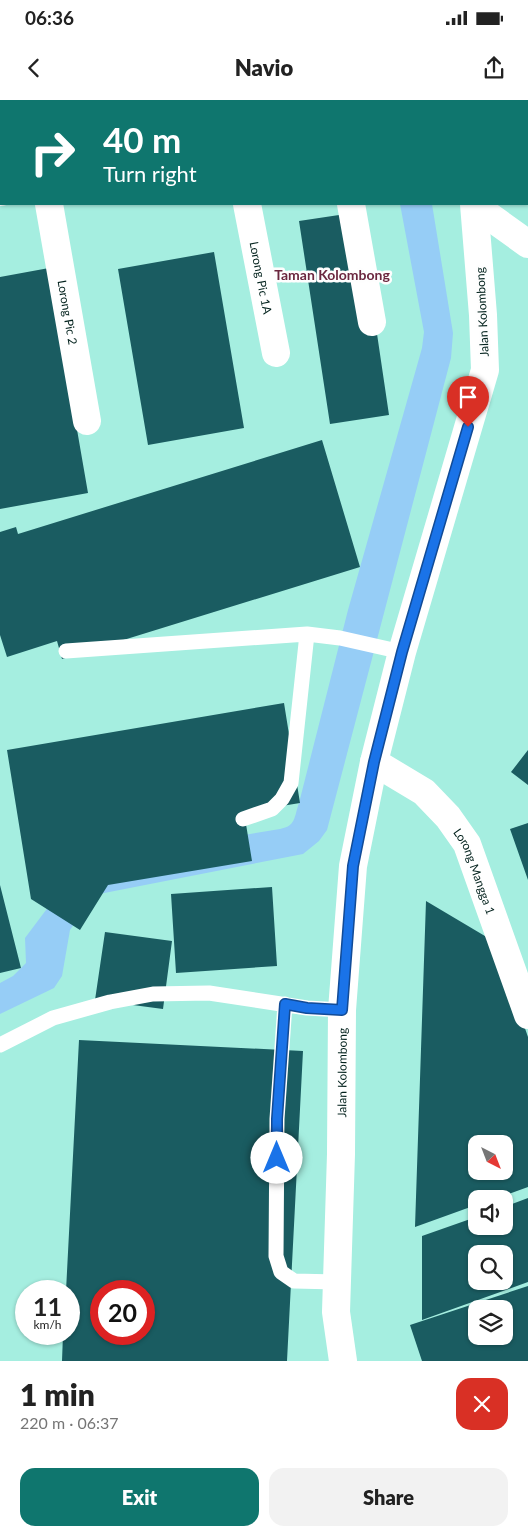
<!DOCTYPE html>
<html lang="en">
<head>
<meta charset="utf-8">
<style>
  body { margin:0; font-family:Lato,sans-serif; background:#f2f2f2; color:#222; height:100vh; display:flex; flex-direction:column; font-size:19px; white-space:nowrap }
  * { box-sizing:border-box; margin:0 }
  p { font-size:16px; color:#767676 }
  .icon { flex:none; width:28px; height:28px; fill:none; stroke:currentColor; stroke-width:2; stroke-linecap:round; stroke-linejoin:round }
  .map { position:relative; height:1261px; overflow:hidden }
  .side { display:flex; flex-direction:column; background:#fff; flex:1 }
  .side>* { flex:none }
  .banner { position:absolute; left:0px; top:0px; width:529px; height:105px; box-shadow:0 1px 4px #0004; background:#0f766e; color:#fff; overflow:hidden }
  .needle { width:32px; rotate:138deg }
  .fabs { position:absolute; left:468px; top:1035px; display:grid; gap:10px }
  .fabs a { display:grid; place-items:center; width:45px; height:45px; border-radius:10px; background:#fff; box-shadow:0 1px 4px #0004; font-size:25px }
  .speed { position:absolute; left:15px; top:1180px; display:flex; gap:10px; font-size:25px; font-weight:700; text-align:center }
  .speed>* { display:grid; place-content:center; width:65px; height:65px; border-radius:50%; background:#fff; box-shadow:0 1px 4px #0004; line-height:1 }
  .speed small { font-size:12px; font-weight:400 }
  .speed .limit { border:8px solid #d22; background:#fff; color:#111 }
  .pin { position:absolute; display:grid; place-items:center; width:42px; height:42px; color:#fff; margin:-51px -21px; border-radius:50% 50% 50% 0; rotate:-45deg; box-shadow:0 0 5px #0007 }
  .pin .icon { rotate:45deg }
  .me { position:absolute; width:55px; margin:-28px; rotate:0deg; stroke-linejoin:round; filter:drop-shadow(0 0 4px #0008) }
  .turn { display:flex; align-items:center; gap:18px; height:105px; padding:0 20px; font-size:22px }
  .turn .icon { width:65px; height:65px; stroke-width:2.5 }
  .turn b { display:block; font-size:35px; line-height:42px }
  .round { display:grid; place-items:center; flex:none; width:52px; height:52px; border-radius:15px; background:#f2f2f2 }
  .headline { display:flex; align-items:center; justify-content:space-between; height:85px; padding:0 20px }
  h1 { font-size:30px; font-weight:800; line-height:38px }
  .primary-button { display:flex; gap:10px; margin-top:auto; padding:10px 20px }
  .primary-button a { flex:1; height:58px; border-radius:15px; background:#0f766e; color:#fff; font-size:20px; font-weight:800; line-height:58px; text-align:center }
  .primary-button a+a { background:#f2f2f2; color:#222 }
  .status { display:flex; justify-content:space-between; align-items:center; height:35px; padding:0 25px; background:#fff; direction:ltr }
  .status svg { height:14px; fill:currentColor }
  header { display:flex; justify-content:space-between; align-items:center; height:65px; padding:0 20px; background:#fff; font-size:22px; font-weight:800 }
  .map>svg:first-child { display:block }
  .water { fill:#96cdf6 }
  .building { fill:#1a5c61; fill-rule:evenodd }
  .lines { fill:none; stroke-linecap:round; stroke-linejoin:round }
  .service { stroke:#fff; stroke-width:15 }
  .minor { stroke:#fff; stroke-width:28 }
  .tertiary { stroke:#fff; stroke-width:28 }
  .route-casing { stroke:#114b97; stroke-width:12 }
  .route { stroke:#1a73e8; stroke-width:9 }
  .labels { text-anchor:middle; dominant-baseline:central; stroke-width:5; stroke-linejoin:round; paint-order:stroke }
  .street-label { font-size:12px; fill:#03221d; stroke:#fefefe }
  .neighbourhood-label { font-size:14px; font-weight:bold; fill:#6b273f; stroke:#fefefe }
</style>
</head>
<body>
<div class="status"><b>06:36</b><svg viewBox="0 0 49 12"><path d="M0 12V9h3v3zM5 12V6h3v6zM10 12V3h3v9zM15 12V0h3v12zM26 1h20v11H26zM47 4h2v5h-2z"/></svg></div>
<header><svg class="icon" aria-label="back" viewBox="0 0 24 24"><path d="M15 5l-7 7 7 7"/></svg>Navio<svg class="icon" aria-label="share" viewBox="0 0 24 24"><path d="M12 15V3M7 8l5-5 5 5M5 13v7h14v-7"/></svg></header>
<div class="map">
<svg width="528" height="1261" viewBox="0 0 528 1261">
  <rect width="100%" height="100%" fill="#a5eee0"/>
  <path class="water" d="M400 104H432L453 233 451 258 327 730 319 741 303 754 94 795 70 830 62 876 54 888 0 914V883L13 876 26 863 25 838 82 762 280 729C296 726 294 717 299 703L348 510 422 248 424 232Z"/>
  <path class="building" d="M359 112 389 315 330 324 299 121Z
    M214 152 244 328 148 345 118 169Z
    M49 168 88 393 0 409V177Z
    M322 340 360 467 62 559 57 541 7 557 0 535V432L16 427 18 434Z
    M284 603 300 703 244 712 252 761 108 785 80 830 31 799 7 650Z
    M528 650V685L511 672Z
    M528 723V780L510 729Z
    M0 785 21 868 0 873Z
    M272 787 277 866 176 873 171 794Z
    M426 801 495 842 528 937V1087L495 1099H476V1105L415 1127ZM476 1044H504V1071H476Z
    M105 832 172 841 163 909 95 900Z
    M79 940 303 951 287 1261H62L63 1234H69V1191H66ZM101 1191H144V1234H101Z
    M528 1098V1182L422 1220V1136L476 1117V1126H504V1107ZM476 1154H504V1181H476Z
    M528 1186V1261H422L410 1225ZM476 1209H504V1236H476Z"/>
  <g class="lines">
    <path class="service" d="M66 551 307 534 340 538 402 552
      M243 719 272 709 282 699 291 683 307 534
      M285 904 277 1019 276 1156 281 1172 294 1181 337 1182
      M0 945 53 918 110 902 153 894 209 893 307 908 342 910"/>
    <g class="minor">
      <path d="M511 1 512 0"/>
      <path id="s1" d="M49 104 87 321"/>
      <path id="s2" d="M247 104 276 253"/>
      <path d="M351 104 372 222"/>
      <path d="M475 106 528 144"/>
      <path id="s3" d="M374 662 424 692 448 717 467 744 528 915"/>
    </g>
    <g class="tertiary">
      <path d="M480 0 481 1"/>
      <path d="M441 1 442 0"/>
      <path d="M0 92H1"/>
      <path id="s4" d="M343 1261 336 1212 341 1054 342 910 353 766 374 662 402 552 485 270 483 215 474 104"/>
    </g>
  </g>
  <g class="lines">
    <defs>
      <path id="route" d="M277 1058V1019L285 904 307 908 342 910 353 766 374 662 402 552 468 327"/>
    </defs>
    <use href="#route" class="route-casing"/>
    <use href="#route" class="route"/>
  </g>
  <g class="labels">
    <g class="street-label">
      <text stroke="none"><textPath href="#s2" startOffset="75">Lorong Pic 1A</textPath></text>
      <text stroke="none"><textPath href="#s1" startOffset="110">Lorong Pic 2</textPath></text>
      <text transform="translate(482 212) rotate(-93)">Jalan Kolombong</text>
      <text stroke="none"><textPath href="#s3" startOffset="154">Lorong Mangga 1</textPath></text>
      <text stroke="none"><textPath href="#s4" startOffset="289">Jalan Kolombong</textPath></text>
    </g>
    <g class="neighbourhood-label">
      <text x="332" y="174">Taman Kolombong</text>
    </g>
  </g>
</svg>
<div class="fabs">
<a><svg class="needle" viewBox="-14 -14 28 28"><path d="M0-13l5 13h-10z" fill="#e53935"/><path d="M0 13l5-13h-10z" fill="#767676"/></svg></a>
<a><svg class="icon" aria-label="sound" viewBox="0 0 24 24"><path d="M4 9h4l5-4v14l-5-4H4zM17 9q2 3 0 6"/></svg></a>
<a><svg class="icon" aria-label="search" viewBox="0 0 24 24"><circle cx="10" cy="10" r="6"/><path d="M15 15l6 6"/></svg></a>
<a><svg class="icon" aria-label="layers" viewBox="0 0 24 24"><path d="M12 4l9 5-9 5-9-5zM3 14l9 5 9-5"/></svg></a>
</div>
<div class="speed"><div>11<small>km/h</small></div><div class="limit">20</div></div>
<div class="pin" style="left:468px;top:327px;background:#d93025"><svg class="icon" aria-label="arrive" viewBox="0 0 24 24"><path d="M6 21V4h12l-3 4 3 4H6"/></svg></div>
<svg class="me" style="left:277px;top:1058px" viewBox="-20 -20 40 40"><circle r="19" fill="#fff"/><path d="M0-13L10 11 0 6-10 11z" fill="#1a73e8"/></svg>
<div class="banner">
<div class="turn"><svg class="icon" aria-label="right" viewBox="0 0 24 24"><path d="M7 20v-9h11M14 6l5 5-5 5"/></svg><div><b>40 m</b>Turn right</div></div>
</div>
</div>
<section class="side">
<div class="headline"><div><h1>1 min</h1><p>220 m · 06:37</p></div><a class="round" style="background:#d93025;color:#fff"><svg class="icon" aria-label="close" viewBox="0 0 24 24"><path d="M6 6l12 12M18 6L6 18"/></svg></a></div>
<div class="primary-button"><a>Exit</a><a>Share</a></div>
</section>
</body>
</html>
